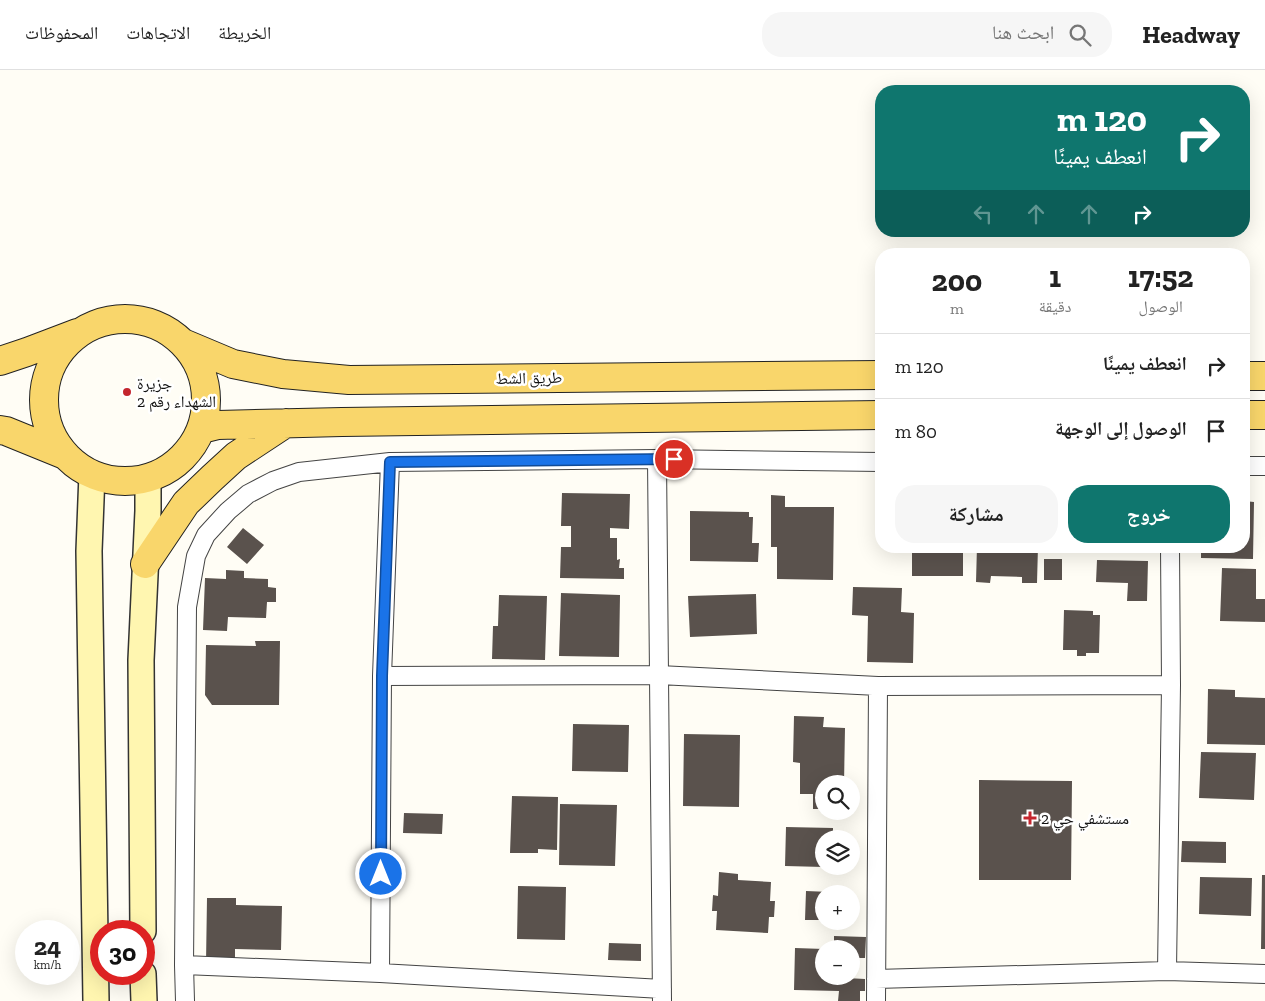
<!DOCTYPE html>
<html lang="ar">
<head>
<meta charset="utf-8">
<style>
  body { margin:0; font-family:"Zilla Slab","Noto Naskh Arabic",serif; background:#f6f6f6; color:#222; direction:rtl; height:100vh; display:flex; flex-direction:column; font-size:19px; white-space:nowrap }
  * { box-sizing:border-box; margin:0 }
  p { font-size:16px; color:#767676 }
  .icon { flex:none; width:28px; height:28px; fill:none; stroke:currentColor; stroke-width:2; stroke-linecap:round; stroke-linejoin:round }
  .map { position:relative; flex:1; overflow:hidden; direction:ltr }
  .drawer { position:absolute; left:875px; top:178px; width:375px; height:305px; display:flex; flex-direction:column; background:#fff; border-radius:20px; box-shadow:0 5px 20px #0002; direction:rtl }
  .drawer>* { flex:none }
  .top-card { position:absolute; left:875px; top:15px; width:375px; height:152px; border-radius:20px; box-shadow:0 5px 20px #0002; direction:rtl; background:#0f766e; color:#fff; overflow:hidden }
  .fabs { position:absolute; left:815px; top:705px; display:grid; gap:10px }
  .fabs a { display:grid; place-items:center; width:45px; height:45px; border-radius:50%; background:#fff; box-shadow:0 5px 20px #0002; font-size:25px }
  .speed { position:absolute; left:15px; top:850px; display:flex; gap:10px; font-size:25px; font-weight:700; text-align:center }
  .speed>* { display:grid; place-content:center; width:65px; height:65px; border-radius:50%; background:#fff; box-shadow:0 5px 20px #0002; line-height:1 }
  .speed small { font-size:12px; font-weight:400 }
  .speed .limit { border:8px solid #d22; background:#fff; color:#111 }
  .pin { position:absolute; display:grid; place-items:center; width:42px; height:42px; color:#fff; margin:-21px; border:2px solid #fff; border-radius:50%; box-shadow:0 1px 5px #0007 }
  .me { position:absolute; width:55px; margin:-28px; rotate:0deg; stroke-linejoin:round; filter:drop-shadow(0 0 4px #0008) }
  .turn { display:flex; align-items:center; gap:18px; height:105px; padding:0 20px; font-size:22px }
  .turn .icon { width:65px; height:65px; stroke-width:2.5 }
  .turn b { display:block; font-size:35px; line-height:42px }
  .lanes { display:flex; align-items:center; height:48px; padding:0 20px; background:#0003; justify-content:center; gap:25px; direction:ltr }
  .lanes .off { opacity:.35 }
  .eta { display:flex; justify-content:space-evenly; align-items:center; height:85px; text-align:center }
  .eta b { font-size:30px; font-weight:700; line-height:35px }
  .primary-button { display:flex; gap:10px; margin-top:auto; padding:10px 20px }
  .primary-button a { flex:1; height:58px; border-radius:20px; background:#0f766e; color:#fff; font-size:20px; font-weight:700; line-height:58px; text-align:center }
  .primary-button a+a { background:#f6f6f6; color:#222 }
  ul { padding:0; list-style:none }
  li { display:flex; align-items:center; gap:15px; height:65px; padding:0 20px; border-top:1px solid #e0e0e0 }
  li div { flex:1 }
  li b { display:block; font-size:19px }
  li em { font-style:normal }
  header { display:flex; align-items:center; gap:30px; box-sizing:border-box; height:70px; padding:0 25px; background:#fff; border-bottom:1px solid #e0e0e0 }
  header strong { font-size:24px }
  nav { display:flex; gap:28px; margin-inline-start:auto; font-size:18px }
  .search { width:350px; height:45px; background:#f6f6f6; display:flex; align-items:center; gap:12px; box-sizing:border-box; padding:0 18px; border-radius:20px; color:#767676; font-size:19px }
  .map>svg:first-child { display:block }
  .building { fill:#5a524d }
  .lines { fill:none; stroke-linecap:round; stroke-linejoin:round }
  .street-casing { stroke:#444; stroke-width:20 }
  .secondary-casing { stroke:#333; stroke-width:28 }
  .primary-casing { stroke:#222; stroke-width:30 }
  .street { stroke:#fff; stroke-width:18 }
  .secondary { stroke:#fff6b0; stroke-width:25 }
  .primary { stroke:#f9d66b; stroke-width:28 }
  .route-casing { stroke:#114b97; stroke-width:12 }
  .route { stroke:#1a73e8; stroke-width:9 }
  .poi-dot { fill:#c4262e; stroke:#fff; stroke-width:2 }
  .labels { text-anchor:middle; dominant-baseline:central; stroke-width:5; stroke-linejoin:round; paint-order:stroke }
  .street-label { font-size:16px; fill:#111; stroke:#fff }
  .poi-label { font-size:16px; fill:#111; stroke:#fff; text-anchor:start }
</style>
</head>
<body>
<header>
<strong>Headway</strong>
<div class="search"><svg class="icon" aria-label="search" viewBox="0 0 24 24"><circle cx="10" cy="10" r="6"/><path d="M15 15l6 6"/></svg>ابحث هنا</div>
<nav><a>الخريطة</a><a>الاتجاهات</a><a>المحفوظات</a></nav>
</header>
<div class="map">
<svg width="1265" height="931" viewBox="0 0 1265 931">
  <rect width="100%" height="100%" fill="#fffdf5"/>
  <path class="building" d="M562 423 630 424 629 459 610 458V468H617V490L620 489 619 498H624V509L560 508 561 477H571V456H561Z
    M771 425 785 426V437H834L833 510 777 509V477H771Z
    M1244 431 1254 432 1253 489 1201 488V476H1244Z
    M690 441 749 442V447H753L752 473H759L758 492 690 491Z
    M243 458 264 475 247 494 227 477Z
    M912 476H963V506H912Z
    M977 476H1038L1037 513H1022V507L991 506 990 513 976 512Z
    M1044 489H1062V510H1044Z
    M1097 490 1148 491 1147 531H1127L1128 513 1096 512Z
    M1222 498 1256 499V529H1265V552L1220 551Z
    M226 500 244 501V508L268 509V517L276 518V532H267L266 548 228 547 227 561 203 560 205 508 226 509Z
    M853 517 902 518 901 542 914 543 913 593 867 592 868 546 852 545Z
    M561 523 620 525 619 587 559 586Z
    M756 524 757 564 690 567 688 526Z
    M499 525 547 526 545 590 492 589 493 556H498Z
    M1064 540 1093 541V545H1100L1099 583H1086V586H1077V580H1063Z
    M255 571H280L279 635H212L205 625 206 575 256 576Z
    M1208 619 1235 620V627L1265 628V675L1207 674Z
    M794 646 824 647 823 657 845 658 844 714H824V739H813V724H800V693L793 692Z
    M573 654 629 655 628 702 572 701Z
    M684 664 740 665 739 737 683 736Z
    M1201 682 1256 683 1254 730 1199 728Z
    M979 710 1072 711 1071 810H979Z
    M512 726 558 727 557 780 538 779V783H510Z
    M560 734 617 735 615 796 559 795Z
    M404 743 443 744 442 764 403 763Z
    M786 757 833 758V769H824V797L785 796Z
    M1182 771 1226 772V793L1181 792Z
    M719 802 738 804V810L771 812 770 831H775L774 847H769L768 863 716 860 717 841H712L713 825 718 826Z
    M1262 805H1265V879H1261Z
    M1200 807 1252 808 1251 846 1199 844Z
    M518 816 566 817 565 870 517 869Z
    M806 821 830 822V824H824V850H805Z
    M207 828H236V835L282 836 281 880 235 879V894L206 893Z
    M834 866 866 867 865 888H851V879H834Z
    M609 873 641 874V891L608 890Z
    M795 878 824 879V906H846V908L865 909V921H860V931H838L839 921 794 920Z"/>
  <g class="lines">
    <defs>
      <path id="street" d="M657 389 662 931
        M1244 396H1265
        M382 606 659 605 878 616 1171 615
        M184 895 380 903 662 919
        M1167 901 1171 615 1170 476
        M380 903 382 606 390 392
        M876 909 1167 901 1265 904
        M185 931 184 895 187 537 196 486 206 465 228 441 248 424 273 411 299 402 390 392 657 389 881 392
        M876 931 878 616"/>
      <path id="secondary" d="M92 404 89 481 96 931
        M143 861 141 590 148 441V408
        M143 904 144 931"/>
      <path id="primary" d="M44 330a81 81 0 1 1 162 0a81 81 0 1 1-162 0Z
        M183 273 233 294 283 304 349 310 881 305
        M0 291 27 282 77 263
        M1244 306H1265
        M1244 345H1265
        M202 359 218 355 342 352 881 345
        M0 360 6 361 65 385
        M145 494 186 433 212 408 236 386 286 353"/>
    </defs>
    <use href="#street" class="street-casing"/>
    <use href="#secondary" class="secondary-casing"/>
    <use href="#primary" class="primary-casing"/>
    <use href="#street" class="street"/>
    <use href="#secondary" class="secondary"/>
    <use href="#primary" class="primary"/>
  </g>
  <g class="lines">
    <defs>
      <path id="route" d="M381 804 382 606 390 392 674 389"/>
    </defs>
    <use href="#route" class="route-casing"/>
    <use href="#route" class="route"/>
  </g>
  <g class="poi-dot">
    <circle cx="127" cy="322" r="5"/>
    <path d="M1027.5 740.5h5v5h5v5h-5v5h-5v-5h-5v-5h5z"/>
  </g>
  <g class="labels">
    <g class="street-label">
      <text transform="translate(529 308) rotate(-1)">طريق الشط</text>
    </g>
    <g class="poi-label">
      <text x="137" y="313">جزيرة<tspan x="137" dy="18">الشهداء رقم 2</tspan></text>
      <text x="1041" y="748">مستشفي حي 2</text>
    </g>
  </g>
</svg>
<div class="fabs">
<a><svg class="icon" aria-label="search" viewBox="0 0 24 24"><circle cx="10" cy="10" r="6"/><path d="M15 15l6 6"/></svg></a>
<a><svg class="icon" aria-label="layers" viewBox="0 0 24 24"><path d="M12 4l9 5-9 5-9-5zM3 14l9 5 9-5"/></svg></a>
<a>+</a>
<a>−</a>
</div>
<div class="speed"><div>24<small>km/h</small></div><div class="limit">30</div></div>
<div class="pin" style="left:674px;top:389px;background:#d93025"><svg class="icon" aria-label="arrive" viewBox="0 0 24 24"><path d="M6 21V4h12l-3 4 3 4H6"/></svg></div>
<svg class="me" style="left:381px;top:804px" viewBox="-20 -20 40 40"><circle r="17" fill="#1a73e8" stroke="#fff" stroke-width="3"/><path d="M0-11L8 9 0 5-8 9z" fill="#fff"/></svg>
<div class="top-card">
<div class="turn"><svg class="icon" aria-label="right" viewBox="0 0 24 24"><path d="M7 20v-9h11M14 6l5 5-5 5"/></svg><div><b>120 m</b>انعطف يمينًا</div></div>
<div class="lanes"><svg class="icon off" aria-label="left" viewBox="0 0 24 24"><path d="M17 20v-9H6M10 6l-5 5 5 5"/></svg><svg class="icon off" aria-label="ahead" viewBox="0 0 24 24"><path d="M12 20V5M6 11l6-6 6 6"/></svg><svg class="icon off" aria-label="ahead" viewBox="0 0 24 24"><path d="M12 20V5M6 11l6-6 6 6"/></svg><svg class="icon" aria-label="right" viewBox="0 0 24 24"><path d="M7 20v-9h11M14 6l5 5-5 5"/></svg></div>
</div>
<section class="drawer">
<div class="eta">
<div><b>17:52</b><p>الوصول</p></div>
<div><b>1</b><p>دقيقة</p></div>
<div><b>200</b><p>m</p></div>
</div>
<ul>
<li><svg class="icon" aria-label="right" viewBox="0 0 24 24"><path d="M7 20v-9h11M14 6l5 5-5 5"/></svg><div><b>انعطف يمينًا</b></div><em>120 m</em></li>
<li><svg class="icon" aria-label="arrive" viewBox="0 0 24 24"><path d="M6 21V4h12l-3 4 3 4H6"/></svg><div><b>الوصول إلى الوجهة</b></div><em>80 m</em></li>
</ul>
<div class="primary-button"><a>خروج</a><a>مشاركة</a></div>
</section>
</div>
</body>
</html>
